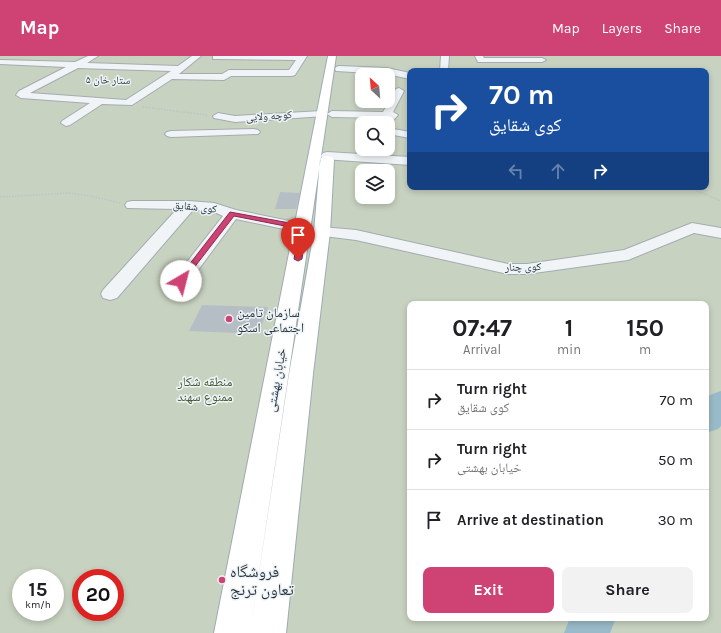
<!DOCTYPE html>
<html lang="en">
<head>
<meta charset="utf-8">
<style>
  body { margin:0; font-family:Karla,"Noto Naskh Arabic",sans-serif; background:#f2f2f2; color:#202124; height:100vh; display:flex; flex-direction:column; font-size:15px; white-space:nowrap }
  * { box-sizing:border-box; margin:0 }
  p { font-size:13px; color:#757577 }
  .icon { flex:none; width:22px; height:22px; fill:none; stroke:currentColor; stroke-width:2; stroke-linecap:round; stroke-linejoin:round }
  .map { position:relative; flex:1; overflow:hidden }
  .panel { position:absolute; left:407px; top:245px; width:302px; height:320px; display:flex; flex-direction:column; background:#fff; border-radius:8px; box-shadow:0 2px 6px #0003 }
  .panel>* { flex:none }
  .guide { position:absolute; left:407px; top:12px; width:302px; height:122px; border-radius:8px; box-shadow:0 2px 6px #0003; background:#1a4fa0; color:#fff; overflow:hidden }
  .needle { width:26px; rotate:334deg }
  .controls { position:absolute; left:355px; top:12px; display:grid; gap:8px }
  .controls a { display:grid; place-items:center; width:40px; height:40px; border-radius:8px; background:#fff; box-shadow:0 2px 6px #0003; font-size:20px }
  .speed { position:absolute; left:12px; top:513px; display:flex; gap:8px; font-size:20px; font-weight:700; text-align:center }
  .speed>* { display:grid; place-content:center; width:52px; height:52px; border-radius:50%; background:#fff; box-shadow:0 2px 6px #0003; line-height:1 }
  .speed small { font-size:10px; font-weight:400 }
  .speed .limit { border:6px solid #d22; background:#fff; color:#111 }
  .pin { position:absolute; display:grid; place-items:center; width:34px; height:34px; color:#fff; margin:-41px -17px; border-radius:50% 50% 50% 0; rotate:-45deg; box-shadow:0 0 4px #0007 }
  .pin .icon { rotate:45deg }
  .me { position:absolute; width:44px; margin:-22px; rotate:37deg; stroke-linejoin:round; filter:drop-shadow(0 0 3px #0008) }
  .turn { display:flex; align-items:center; gap:14px; height:84px; padding:0 16px; font-size:18px }
  .turn .icon { width:52px; height:52px; stroke-width:2.5 }
  .turn b { display:block; font-size:28px; line-height:34px }
  .lanes { display:flex; align-items:center; height:38px; padding:0 16px; background:#0003; justify-content:center; gap:20px; direction:ltr }
  .lanes .off { opacity:.35 }
  .eta { display:flex; justify-content:space-evenly; align-items:center; height:68px; text-align:center }
  .eta b { font-size:24px; font-weight:700; line-height:28px }
  .button { display:flex; gap:8px; margin-top:auto; padding:8px 16px }
  .button a { flex:1; height:46px; border-radius:8px; background:#ce4274; color:#fff; font-size:16px; font-weight:700; line-height:46px; text-align:center }
  .button a+a { background:#f2f2f2; color:#202124 }
  ul { padding:0; list-style:none }
  li { display:flex; align-items:center; gap:12px; height:60px; padding:0 16px; border-top:1px solid #e0e0e0 }
  li div { flex:1 }
  li b { display:block; font-size:15px }
  li em { font-style:normal }
  header { display:flex; align-items:center; gap:24px; box-sizing:border-box; height:56px; padding:0 20px; background:#ce4274; color:#fff }
  header strong { font-size:19px }
  nav { display:flex; gap:22px; margin-inline-start:auto; font-size:14px }
  .map>svg:first-child { display:block }
  .green { fill:#c8d2c0; fill-rule:evenodd }
  .lines { fill:none; stroke-linecap:round; stroke-linejoin:round }
  .river { fill:#99bac8; fill-rule:evenodd }
  .building { fill:#b6bec5 }
  .minor-casing { stroke:#a4acb2; stroke-width:2 }
  .major-casing { stroke:#9eabb4; stroke-width:2 }
  .path { stroke:#bdc2c6; stroke-width:1.5; stroke-dasharray:1.5 1.5; stroke-linecap:butt }
  .minor { fill:#f1f4f6; fill-rule:evenodd }
  .major { fill:#fff; fill-rule:evenodd }
  .route { fill:#ce4274; stroke:#862b4b }
  .poi-dot { fill:#ce4274; stroke:#eef3f6; stroke-width:1.5 }
  .labels { text-anchor:middle; dominant-baseline:central; stroke-width:3; stroke-linejoin:round; paint-order:stroke }
  .far-street-label { font-size:11px; fill:#28353f; stroke:#eef3f6 }
  .poi-label { font-size:13px; fill:#28353f; stroke:#eef3f6; text-anchor:start }
  .street-label { font-size:13px; fill:#28353f; stroke:#eef3f6 }
  .park-label { font-size:13px; fill:#445b35; stroke:#eef3f6 }
  .near-poi-label { font-size:16px; fill:#28353f; stroke:#eef3f6; text-anchor:start }
</style>
</head>
<body>
<header>
<strong>Map</strong>
<nav><a>Map</a><a>Layers</a><a>Share</a></nav>
</header>
<div class="map">
<svg width="721" height="577" viewBox="0 0 721 577">
  <rect width="100%" height="100%" fill="#dee4e8"/>
  <path class="green" d="M0 0H721V577H0ZM410 15H706V131H410ZM362 19H388V45H362ZM362 67H388V93H362ZM362 115H388V141H362ZM410 248H706V562H410ZM21 522H55V556H21ZM81 522H115V556H81Z"/>
  <g class="lines">
    <path class="river" d="M721 335V370L718 373 706 377V343L710 339Z
      M570 562H616L610 577H564Z"/>
  </g>
  <path class="building" d="M280 136 300 137 296 153H275Z
    M202 249 268 251 259 278 189 275Z"/>
  <g class="lines">
    <defs>
      <path id="minor" d="M88 0H98L87 7 178 10 192 0H201L179 18H222L229 14H289L296 4 216 3H213V0H307L295 19 292 20H231L224 24 172 23 132 49 102 48 70 69 66 70 61 67 62 65 90 47 21 42 16 39 19 35 66 11 0 8V4L75 6ZM78 12 171 15 126 44 30 37Z
        M441 0H449L448 15H440Z
        M475 0H483L484 2H542L546 4 542 6H478Z
        M339 10 387 12 410 17V23L387 18 336 15 335 13 336 11Z
        M399 32 404 35 393 56 398 59 389 69 388 67H380L384 62 332 61 327 58 332 55 383 56 396 33Z
        M321 55 325 56 326 58 325 60 235 66 214 62 213 60 218 57 235 60Z
        M388 72 410 76V82L388 78Z
        M254 73 258 74 260 76 258 78 171 81 167 80 165 78 167 76 171 75Z
        M327 96 410 101V109L323 103 321 100 323 97Z
        M132 145H189L214 147 236 154 309 169 311 172 309 175 303 177 236 163 187 229 181 231 175 229 172 225 223 160 212 155 193 154 117 242 110 244 103 242 101 238 103 234 177 153 127 152 125 149 127 146Z
        M692 167 721 172V182L694 177 628 204 527 218H508L356 184 316 179 314 176 316 173 322 171 356 174 508 208H527L624 194Z"/>
      <path id="major" d="M328 0H336L250 577H214Z
        M327 100 332 101 334 104 330 176 313 318 286 577H250L289 318 314 176 320 104 322 101Z"/>
    </defs>
    <use href="#minor" class="minor-casing"/>
    <use href="#major" class="major-casing"/>
    <path class="path" d="M143 51 207 59
      M688 131 721 145
      M0 141 69 137 91 140 120 147"/>
    <use href="#minor" class="minor"/>
    <use href="#major" class="major"/>
  </g>
  <path class="route" d="M230 156 306 170 302 203 298 205 294 203 300 173 234 160 183 226H178V223Z"/>
  <g class="poi-dot">
    <circle cx="229" cy="263" r="4"/>
    <circle cx="222" cy="524" r="4"/>
  </g>
  <g class="labels">
    <g class="far-street-label">
      <text transform="translate(108 24) rotate(1)">ستار خان ۵</text>
      <text transform="translate(269 60) rotate(-4)">کوچه ولایی</text>
      <text transform="translate(195 151) rotate(6)">کوی شقایق</text>
      <text transform="translate(523 211) rotate(-1)">کوی چنار</text>
    </g>
    <g class="poi-label">
      <text x="237" y="256">سازمان تامین<tspan x="237" dy="15">اجتماعی اسکو</tspan></text>
    </g>
    <g class="street-label">
      <text transform="translate(276 324) rotate(-80)">خیابان بهشتی</text>
    </g>
    <g class="park-label">
      <text x="205" y="325">منطقه شکار<tspan x="205" dy="15">ممنوع سهند</tspan></text>
    </g>
    <g class="near-poi-label">
      <text x="230" y="515">فروشگاه<tspan x="230" dy="18">تعاون ترنج</tspan></text>
    </g>
  </g>
</svg>
<div class="controls">
<a><svg class="needle" viewBox="-14 -14 28 28"><path d="M0-13l5 13h-10z" fill="#e53935"/><path d="M0 13l5-13h-10z" fill="#757577"/></svg></a>
<a><svg class="icon" aria-label="search" viewBox="0 0 24 24"><circle cx="10" cy="10" r="6"/><path d="M15 15l6 6"/></svg></a>
<a><svg class="icon" aria-label="layers" viewBox="0 0 24 24"><path d="M12 4l9 5-9 5-9-5zM3 14l9 5 9-5"/></svg></a>
</div>
<div class="speed"><div>15<small>km/h</small></div><div class="limit">20</div></div>
<div class="pin" style="left:298px;top:203px;background:#d93025"><svg class="icon" aria-label="arrive" viewBox="0 0 24 24"><path d="M6 21V4h12l-3 4 3 4H6"/></svg></div>
<svg class="me" style="left:181px;top:225px" viewBox="-20 -20 40 40"><circle r="19" fill="#fff"/><path d="M0-13L10 11 0 6-10 11z" fill="#ce4274"/></svg>
<div class="guide">
<div class="turn"><svg class="icon" aria-label="right" viewBox="0 0 24 24"><path d="M7 20v-9h11M14 6l5 5-5 5"/></svg><div><b>70 m</b>کوی شقایق</div></div>
<div class="lanes"><svg class="icon off" aria-label="left" viewBox="0 0 24 24"><path d="M17 20v-9H6M10 6l-5 5 5 5"/></svg><svg class="icon off" aria-label="ahead" viewBox="0 0 24 24"><path d="M12 20V5M6 11l6-6 6 6"/></svg><svg class="icon" aria-label="right" viewBox="0 0 24 24"><path d="M7 20v-9h11M14 6l5 5-5 5"/></svg></div>
</div>
<section class="panel">
<div class="eta">
<div><b>07:47</b><p>Arrival</p></div>
<div><b>1</b><p>min</p></div>
<div><b>150</b><p>m</p></div>
</div>
<ul>
<li><svg class="icon" aria-label="right" viewBox="0 0 24 24"><path d="M7 20v-9h11M14 6l5 5-5 5"/></svg><div><b>Turn right</b><p>کوی شقایق</p></div><em>70 m</em></li>
<li><svg class="icon" aria-label="right" viewBox="0 0 24 24"><path d="M7 20v-9h11M14 6l5 5-5 5"/></svg><div><b>Turn right</b><p>خیابان بهشتی</p></div><em>50 m</em></li>
<li><svg class="icon" aria-label="arrive" viewBox="0 0 24 24"><path d="M6 21V4h12l-3 4 3 4H6"/></svg><div><b>Arrive at destination</b></div><em>30 m</em></li>
</ul>
<div class="button"><a>Exit</a><a>Share</a></div>
</section>
</div>
</body>
</html>
